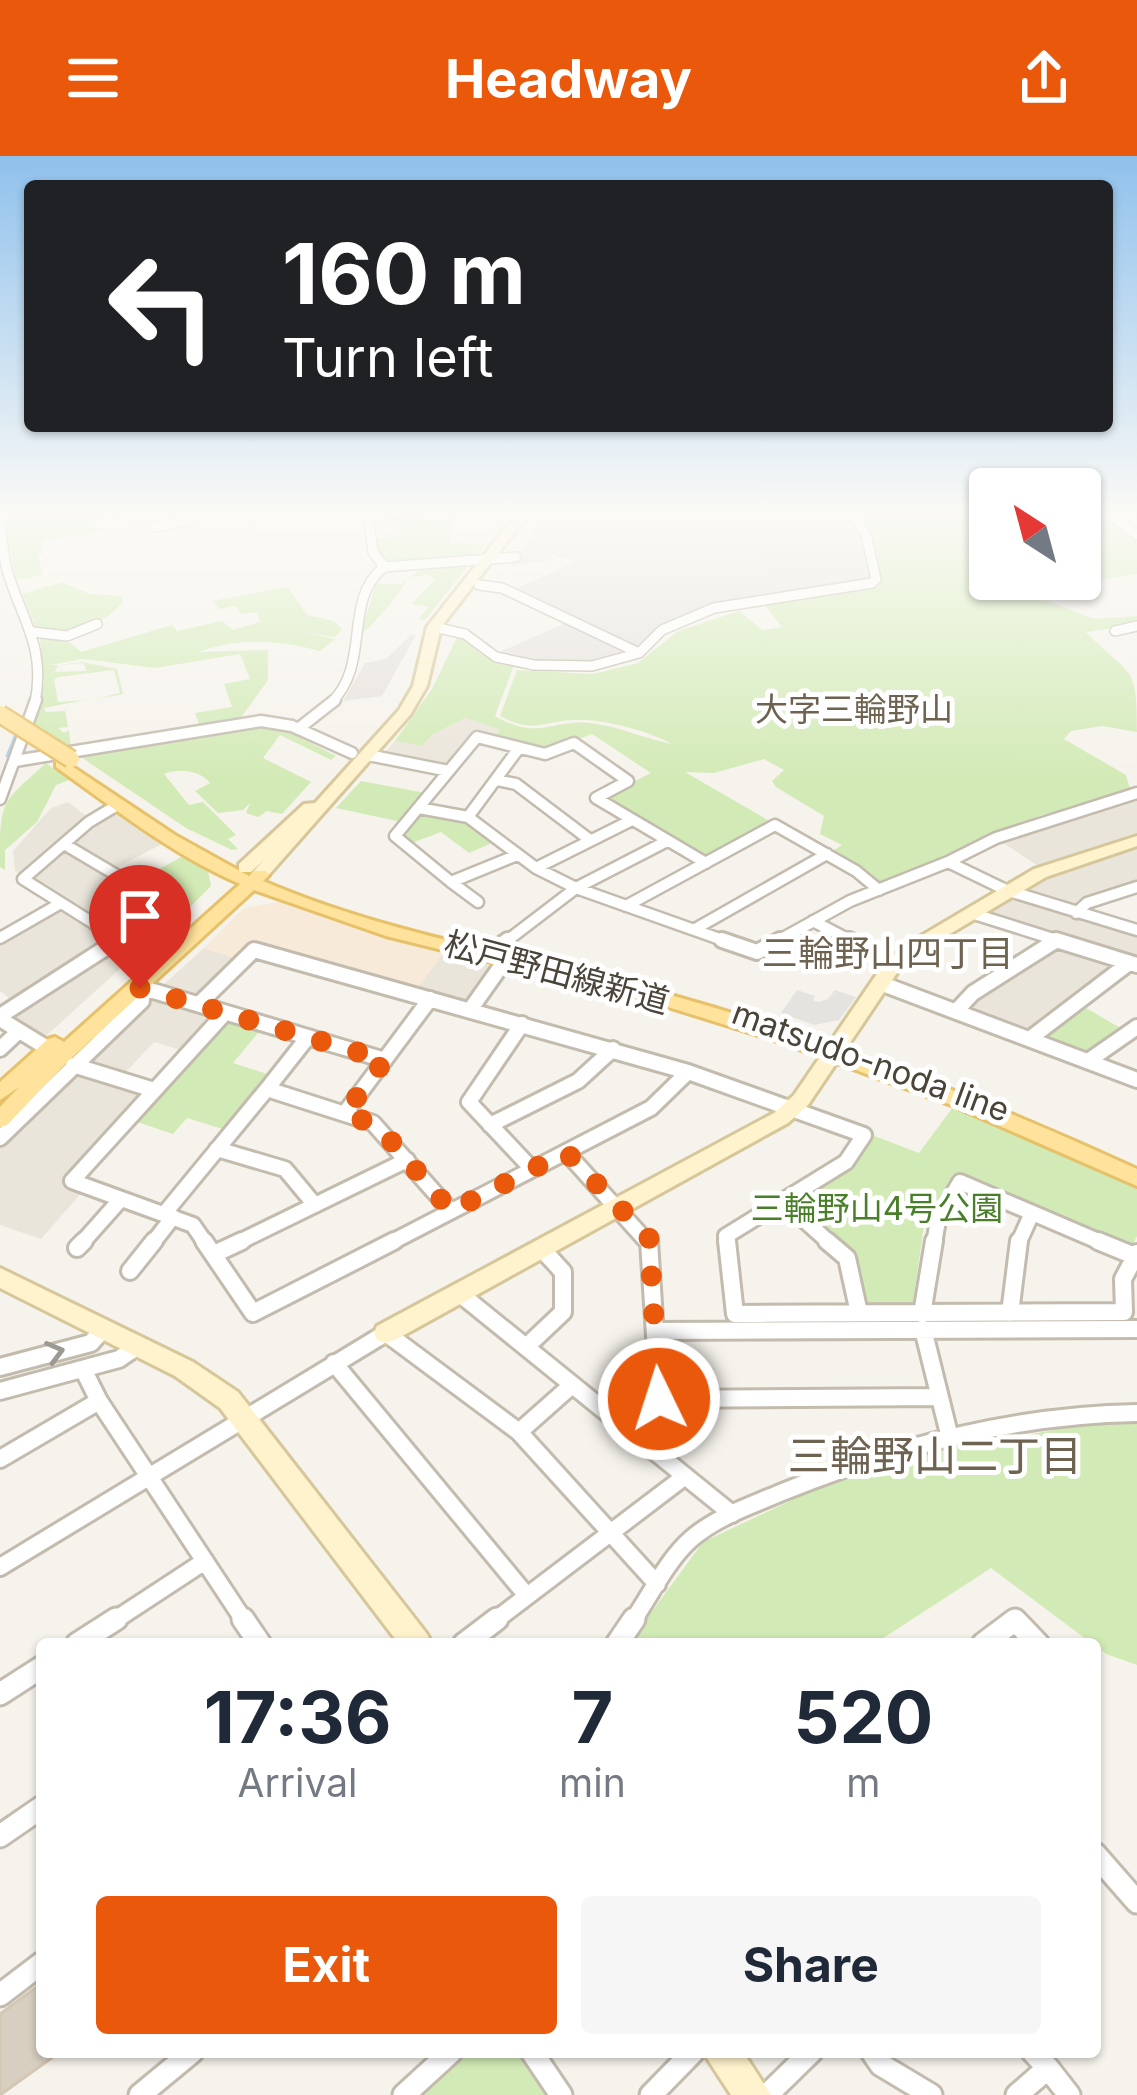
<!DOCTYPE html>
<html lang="en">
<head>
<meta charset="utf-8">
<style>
  body { margin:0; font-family:Inter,"Noto Sans JP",sans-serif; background:#f6f6f7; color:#1f2937; height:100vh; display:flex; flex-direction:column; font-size:45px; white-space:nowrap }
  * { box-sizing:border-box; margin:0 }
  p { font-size:39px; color:#747a83 }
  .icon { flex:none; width:66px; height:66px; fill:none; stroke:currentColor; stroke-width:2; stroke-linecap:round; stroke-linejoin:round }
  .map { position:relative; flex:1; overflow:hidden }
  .drawer { position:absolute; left:36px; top:1482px; width:1065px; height:420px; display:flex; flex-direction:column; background:#fff; border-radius:12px; box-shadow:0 3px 9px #0004 }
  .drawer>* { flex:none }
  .guide { position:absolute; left:24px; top:24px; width:1089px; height:252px; border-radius:12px; box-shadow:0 3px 9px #0004; background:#202124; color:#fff; overflow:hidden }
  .needle { width:78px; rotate:324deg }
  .tools { position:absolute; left:969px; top:312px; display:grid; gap:24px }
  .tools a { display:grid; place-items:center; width:132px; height:132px; border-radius:12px; background:#fff; box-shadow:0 3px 9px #0004; font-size:60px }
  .pin { position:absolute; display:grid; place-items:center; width:102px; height:102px; color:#fff; margin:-123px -51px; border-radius:50% 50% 50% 0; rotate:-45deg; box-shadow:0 0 12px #0007 }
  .pin .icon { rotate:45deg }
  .me { position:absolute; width:132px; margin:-66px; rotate:356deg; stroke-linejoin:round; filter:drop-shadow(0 0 9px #0008) }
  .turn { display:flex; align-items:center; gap:42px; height:252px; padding:0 60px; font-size:54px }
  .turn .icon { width:156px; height:156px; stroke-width:2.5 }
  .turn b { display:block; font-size:84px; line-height:102px }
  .eta { display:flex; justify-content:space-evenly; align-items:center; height:204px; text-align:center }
  .eta b { font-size:72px; font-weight:700; line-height:84px }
  .action { display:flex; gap:24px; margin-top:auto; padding:24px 60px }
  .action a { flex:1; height:138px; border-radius:12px; background:#ea580c; color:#fff; font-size:48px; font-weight:700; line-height:138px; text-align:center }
  .action a+a { background:#f6f6f7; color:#1f2937 }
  header { display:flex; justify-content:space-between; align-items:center; height:156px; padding:0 60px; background:#ea580c; color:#fff; font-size:54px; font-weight:700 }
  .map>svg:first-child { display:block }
  .residential { fill:#eae5da }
  .commercial { fill:#f7ead8 }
  .industrial { fill:#e6e2dd }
  .green { fill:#d2eab5 }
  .parking { fill:#e5e3e0 }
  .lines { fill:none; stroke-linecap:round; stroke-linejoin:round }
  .stream { stroke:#a9d4f2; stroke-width:3 }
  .building { fill:#d8cfc1; stroke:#d3c7b4; stroke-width:3 }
  .street-far4-casing { stroke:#c2bbae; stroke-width:12 }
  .street-far3-casing { stroke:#c2bbae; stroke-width:15 }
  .street-far2-casing { stroke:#c2bbae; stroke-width:20 }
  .street-far1-casing { stroke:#c2bbae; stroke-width:22 }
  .street-casing { stroke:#c2bbae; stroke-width:27 }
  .secondary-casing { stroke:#d6c79b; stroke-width:6 }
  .primary-casing { stroke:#e6c16a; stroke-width:6 }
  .street-far4 { stroke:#fff; stroke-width:9 }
  .street-far3 { stroke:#fff; stroke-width:10 }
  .street-far2 { stroke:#fff; stroke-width:14 }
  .street-far1 { stroke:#fff; stroke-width:16 }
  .street { stroke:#fff; stroke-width:21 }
  .secondary { fill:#fff3cd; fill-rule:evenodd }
  .primary { fill:#ffe39c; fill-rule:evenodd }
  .primary-bridge-casing { stroke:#e6c16a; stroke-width:21; stroke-linecap:butt }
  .primary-bridge { stroke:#ffe39c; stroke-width:16 }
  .oneway { stroke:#9c9892 }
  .route { stroke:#ea580c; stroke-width:21; stroke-dasharray:0 37.8 }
  .labels { text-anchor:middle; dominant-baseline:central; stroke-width:10; stroke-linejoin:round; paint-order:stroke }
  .far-quarter-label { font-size:33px; fill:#6e6250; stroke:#fff }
  .street-label { font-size:33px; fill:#4b4439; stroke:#fff }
  .park-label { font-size:33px; fill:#4a7f2a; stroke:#fff }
  .neighbourhood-label { font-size:36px; fill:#6e6250; stroke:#fff }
  .near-neighbourhood-label { font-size:42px; fill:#6e6250; stroke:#fff }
</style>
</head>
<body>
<header><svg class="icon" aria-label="menu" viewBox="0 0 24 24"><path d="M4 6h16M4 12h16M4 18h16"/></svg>Headway<svg class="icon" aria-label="share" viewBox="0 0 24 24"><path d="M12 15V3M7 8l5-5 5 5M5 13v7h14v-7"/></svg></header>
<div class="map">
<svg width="1137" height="1939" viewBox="0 0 1137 1939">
  <rect width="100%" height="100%" fill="#f6f3ec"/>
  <path class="residential" d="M465 562 502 574 492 582 474 578 444 611 385 596 395 585 422 590 432 579Z
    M1137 639V678L1109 688 1038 710 999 684Z
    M68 646 89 662 22 720 15 715 13 695 51 652Z
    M114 655 162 688 114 713 72 688 93 666Z
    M1137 692V727L1073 751 1022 734 1056 718Z
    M69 695 135 735V739L92 762 32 723 59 696Z
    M1017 741 1137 777V806L991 761 988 755Z
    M63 752 110 782 15 846 0 835V786Z
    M120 789 132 797V802L47 879 37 881 7 863Z
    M1056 790 1116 808 1119 813 1032 875 972 855 968 849 975 842Z
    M204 792 237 803 199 842 164 834 163 829Z
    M446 794 494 811 469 846 415 834Z
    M158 841 216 861 184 895 154 886 123 919 86 909 84 903 148 843Z
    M77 917 143 940 64 1027 83 1035 41 1083 0 1069V989L68 920Z"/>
  <path class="commercial" d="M279 746 374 777 446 794 415 834 251 790 237 803 204 792 244 752Z"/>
  <path class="industrial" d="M549 355H849L866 387 873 423 862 429 808 432 716 448 638 492 511 434 577 406 547 397 554 404 511 410Z
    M566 467 629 495 593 508 535 506 497 497Z
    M411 479H416L382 540 343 545 365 507 386 503Z"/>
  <path class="green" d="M4 355H103L150 371 108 361 97 364 92 371 104 373 101 376 42 385 43 397 38 400 43 419 16 424 4 366 10 364Z
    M856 355H990V423H1080V355H1103L1137 382V418L1025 436 1094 463 1137 460V469L1086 476C1131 523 1137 504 1137 576L1102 570 1071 575 1064 583 1126 619 1131 636 1039 660 882 729 831 696 842 689 820 678 824 660 776 631 772 625 784 614 764 603 714 617 685 616 773 667 708 702 604 641 651 617 592 578 548 594 492 582 501 574 465 562 432 579 422 590 395 585 432 533 458 479 481 498 514 509 495 560C542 587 551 560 597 568 623 572 646 583 672 588 651 576 602 562 573 564 538 566 535 578 500 560L517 514 593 518 638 507 678 475 739 455 762 474 782 471 765 449 878 431 881 422C868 400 874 375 856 355Z
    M394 356 454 361 449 387 486 388 478 397 449 407 477 399 425 464 418 463 429 451 411 448 435 424 428 418 408 423C402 434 371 473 360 479L376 428H401L420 414 387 410 376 397 374 383 402 379 397 371 380 364Z
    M62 426 89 438 122 440 123 446C100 472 70 479 37 475L22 438Z
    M288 431 307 459 334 465 342 473 335 481 303 476 335 483 320 495C279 484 240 481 198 496L268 494V524L240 563 200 570 195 557 232 551 224 528 250 523 240 498 155 512 83 503 50 509H58L55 516 86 515 84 507 60 509 82 506 117 513 123 538 96 543 120 537 114 514 58 521 54 524 58 546 85 544 44 552 46 556 65 555 68 571 58 572 64 577 69 574 71 591 33 569 44 527 40 482 71 487 81 496 172 469 177 475 222 465 233 474 260 466 257 456 241 458 236 450 219 453 213 445Z
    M242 570 284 573 336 600 331 604 280 579 263 602 311 626 282 658 267 655 258 661 246 657 250 647 243 654 218 657 195 635 210 627C200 614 179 612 164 618L189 649 203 646 236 679 228 683 238 693 232 694 186 672 75 597Z
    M46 607 69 624 56 629 37 666 5 694V714L0 711C0 643 0 649 46 607Z
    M361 625 426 637 402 666 336 652Z
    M420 657 467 665 494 686 469 697 441 676 409 688 400 680Z
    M183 700 208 715 211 730 186 755 136 726Z
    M1084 851 1124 874 1093 897 1049 883 1047 877Z
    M230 862 262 872 233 907 270 919 226 974 187 962 173 978 134 965Z
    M953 951 1137 1033V1080L1132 1090 1127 1092 953 1018 924 1069 913 1146 907 1150 864 1148 849 1094 795 1048 796 1044 851 1010 872 979 919 997Z
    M1096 1267H1137V1509L1106 1498 991 1412 874 1488H628L703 1386 809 1336 931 1295Z
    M462 1896H518L548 1939H416Z"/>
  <path class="parking" d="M797 834 815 840 813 844 818 846 828 843 835 834 856 841 839 864 814 869 781 857Z"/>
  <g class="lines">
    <path class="stream" d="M7 600 18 573"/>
  </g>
  <path class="building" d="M42 1827V1896H60L0 1939V1858Z"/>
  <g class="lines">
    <defs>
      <path id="street-far4" d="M395 355 443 359 445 355
        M1107 355 1137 379
        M0 365C2 381 3 399 7 414 22 465 46 490 35 547
        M154 371 192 364 187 355
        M384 411 516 401
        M479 429 502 432 639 497
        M434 471 465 478 496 501 534 509 592 510 639 497 662 474 714 452 872 427 876 423 866 379 852 355
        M1115 475 1137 470
        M33 476 67 480 97 468
        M331 547C372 507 342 444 384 411L373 396 367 355"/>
      <path id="street-far3" d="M298 573 335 544
        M368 599 449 615
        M15 605 261 565 292 570 352 597
        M497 624 516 628 590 684
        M0 643 36 544
        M119 648 89 666 23 723 125 787
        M419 652 468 661 536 712 576 732 731 787
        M468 661 519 592
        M64 688 145 736 94 768
        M517 699 451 726 395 680 477 581 545 598 574 587 628 625 596 642 706 707
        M948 706 996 682 1137 637
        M536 712 630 665
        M451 726 478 746
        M626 750 775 669 856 715 879 734
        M971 757 1066 787
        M1076 757 1087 747 1137 731
        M813 765 855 787
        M695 773 827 698
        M0 782 61 747
        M113 787 119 783
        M504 787 576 732 667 685
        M774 787 850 745 948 706 1006 734 1137 774"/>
      <path id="street-far2" d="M120 784 150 802
        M722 784 757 796 780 784
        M849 784 895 807
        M1056 784 1137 809
        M498 791 508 784
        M880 827 1137 924
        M140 831 385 904
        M199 848 254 794 688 916 864 979 846 1006 726 1080 727 1088
        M958 853 973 837 1055 785
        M470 854 506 803
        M0 860 118 784
        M0 863 57 898
        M522 868 469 946 532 1013
        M1032 881 1129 807
        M0 893 18 876
        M1091 903 1137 871
        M73 909 154 934
        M267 933 308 881
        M345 957 430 843
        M490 969 578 925 613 893
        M0 982 142 845V839
        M217 993 285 1013 315 1049
        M566 996 649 1088
        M783 1045 831 1088
        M164 1058 267 933 373 967 451 1055
        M81 1088 121 1043
        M152 1088 173 1061
        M206 1088 193 1069 72 1025 225 857
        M235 1088 407 1004
        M388 1088 651 952 688 916
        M934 1088 938 1064 960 1026 1105 1088
        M1018 1088 1032 1057"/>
      <path id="street-far1" d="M204 1085 253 1157 394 1085
        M649 1085 659 1243 938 1241
        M727 1085 735 1158 1124 1156 1123 1123 1137 1097
        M827 1085 847 1102 859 1157
        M1098 1085 1137 1101
        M77 1092 84 1085
        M214 1098 242 1085
        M130 1115 154 1085
        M459 1137 732 1358
        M1010 1157 1019 1085
        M922 1158 934 1085
        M923 1173 950 1282
        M655 1175 1137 1173
        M526 1191 563 1156V1116L542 1093
        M334 1207 527 1440
        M0 1211 91 1187 104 1172
        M83 1213 99 1245 245 1466
        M0 1235 119 1203 138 1190
        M519 1276 572 1229
        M0 1303 99 1245
        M0 1411 386 1177 519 1276 657 1428
        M112 1466 205 1405
        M493 1466 684 1321
        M632 1466C650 1440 667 1404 691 1383 716 1361 750 1350 780 1337 895 1290 1013 1259 1137 1257
        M1013 1466H1017"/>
      <path id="street" d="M243 1463 260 1488
        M77 1488 116 1463
        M464 1488 497 1463
        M617 1488 634 1463
        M983 1488 1015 1464 1038 1488
        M0 1538 42 1511
        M0 1680 42 1651
        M1095 1698 1137 1746
        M0 1839 42 1807
        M532 1896 561 1939
        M872 1896 881 1909 931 1939
        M1048 1912 1069 1939
        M140 1939 192 1896
        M404 1939 451 1896
        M651 1939 693 1896
        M767 1939 811 1896
        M1017 1939 1048 1912 1033 1896"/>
      <path id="secondary" d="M519 355H531L441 471 427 530 410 559 266 722 260 723 251 718 264 704 251 716H239V708L304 648 315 647 399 554 413 530 427 471Z
        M1137 680V690L1046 721 916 798 897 817 808 949 788 967 395 1184 386 1187 377 1184 374 1177 377 1170 774 957 794 939 883 809 904 790 1034 713Z
        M0 1112 193 1206 238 1236 427 1478 432 1488H399L220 1252 175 1220 0 1132Z
        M703 1896H743L771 1939H731Z"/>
      <path id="primary" d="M61 603 175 679 249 720 254 715H266L269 719 263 725C393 781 532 800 667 838 828 883 985 943 1137 1013V1030L954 950 774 884 652 846 386 780 254 734 68 905 7 969 0 971V951L19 931 0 944V926L48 883 55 881 64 886 240 728C173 699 115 653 56 611V605Z"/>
    </defs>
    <use href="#street-far4" class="street-far4-casing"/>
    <use href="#street-far3" class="street-far3-casing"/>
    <use href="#street-far2" class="street-far2-casing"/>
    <use href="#street-far1" class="street-far1-casing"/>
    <use href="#street" class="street-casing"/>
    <use href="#secondary" class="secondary-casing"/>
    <use href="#primary" class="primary-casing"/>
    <use href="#street-far4" class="street-far4"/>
    <use href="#street-far3" class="street-far3"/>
    <use href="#street-far2" class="street-far2"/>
    <use href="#street-far1" class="street-far1"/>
    <use href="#street" class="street"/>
    <use href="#secondary" class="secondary"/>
    <use href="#primary" class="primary"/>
    <defs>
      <path id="primary-bridge" d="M0 558 71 603"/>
    </defs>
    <use href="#primary-bridge" class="primary-bridge-casing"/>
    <use href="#primary-bridge" class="primary-bridge"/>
  </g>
  <defs><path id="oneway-chevron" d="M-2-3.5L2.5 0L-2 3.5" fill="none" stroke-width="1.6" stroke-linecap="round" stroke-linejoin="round" transform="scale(3)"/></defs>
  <use class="oneway" href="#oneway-chevron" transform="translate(55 1196) rotate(-15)"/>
  <linearGradient id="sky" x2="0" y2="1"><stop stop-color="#8fc1ec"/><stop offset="0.57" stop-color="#fbfaf6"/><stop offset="1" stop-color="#fbfaf6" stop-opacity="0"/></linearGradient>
  <rect width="1137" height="626" fill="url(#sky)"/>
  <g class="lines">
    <path class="route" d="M140 832 385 904 345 957 379 971 451 1055 566 996 649 1082 659 1243"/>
  </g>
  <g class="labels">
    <g class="far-quarter-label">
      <text x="854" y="553">大字三輪野山</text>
    </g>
    <g class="street-label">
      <text transform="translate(557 816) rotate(15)">松戸野田線新道</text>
      <text transform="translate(871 905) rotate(20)">matsudo-noda line</text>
    </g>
    <g class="park-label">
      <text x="877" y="1052">三輪野山4号公園</text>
    </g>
    <g class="neighbourhood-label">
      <text x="888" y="797">三輪野山四丁目</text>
    </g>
    <g class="near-neighbourhood-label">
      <text x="935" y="1299">三輪野山二丁目</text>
    </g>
  </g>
</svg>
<div class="tools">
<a><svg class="needle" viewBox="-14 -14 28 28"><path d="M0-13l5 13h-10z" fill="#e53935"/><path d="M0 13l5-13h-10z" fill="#747a83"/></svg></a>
</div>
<div class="pin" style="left:140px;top:832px;background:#d93025"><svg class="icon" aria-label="arrive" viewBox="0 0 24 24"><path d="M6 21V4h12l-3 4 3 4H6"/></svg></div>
<svg class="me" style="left:659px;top:1243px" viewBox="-20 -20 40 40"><circle r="17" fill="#ea580c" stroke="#fff" stroke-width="3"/><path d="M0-11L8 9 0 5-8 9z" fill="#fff"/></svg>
<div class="guide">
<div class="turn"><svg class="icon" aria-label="left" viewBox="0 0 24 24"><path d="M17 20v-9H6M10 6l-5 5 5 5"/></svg><div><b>160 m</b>Turn left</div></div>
</div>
<section class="drawer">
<div class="eta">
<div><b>17:36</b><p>Arrival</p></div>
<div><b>7</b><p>min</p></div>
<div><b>520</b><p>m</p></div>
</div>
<div class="action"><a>Exit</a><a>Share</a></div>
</section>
</div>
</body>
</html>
